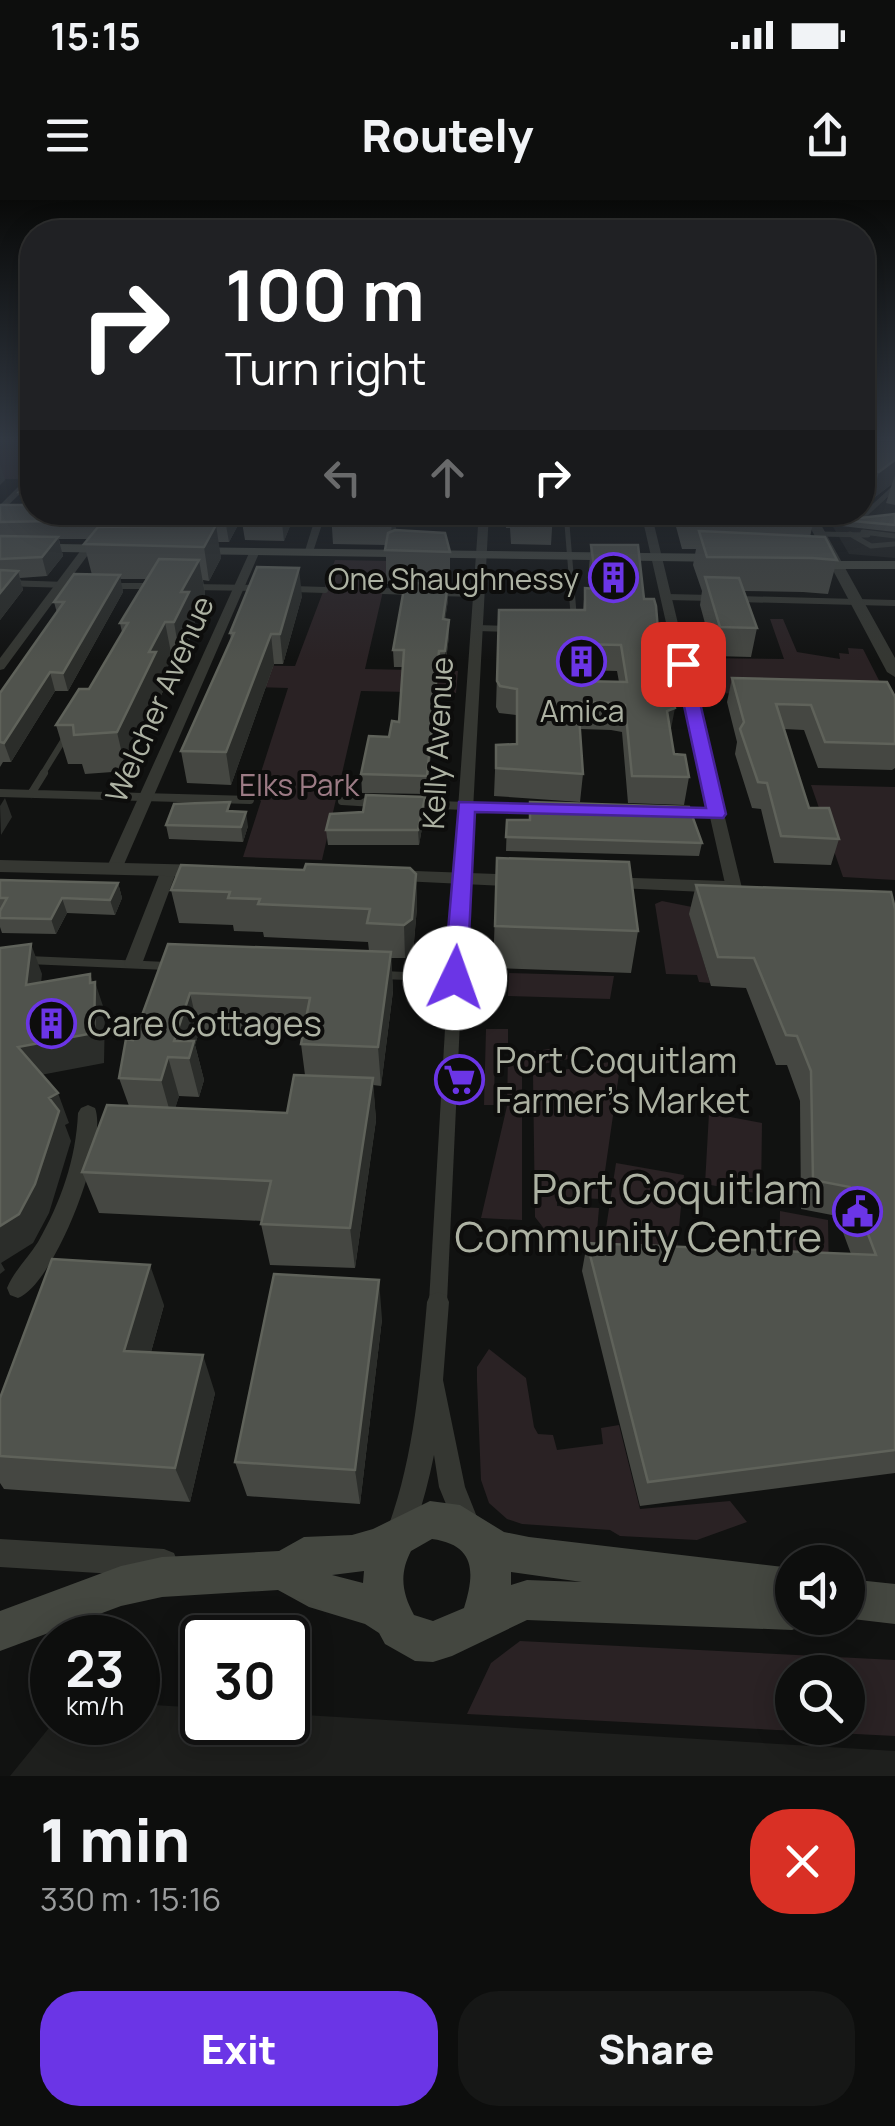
<!DOCTYPE html>
<html lang="en">
<head>
<meta charset="utf-8">
<style>
  body { margin:0; font-family:Manrope,sans-serif; background:#161716; color:#f1f3f6; height:100vh; display:flex; flex-direction:column; font-size:38px; white-space:nowrap }
  * { box-sizing:border-box; margin:0 }
  p { font-size:32px; color:#9a9c9d }
  .icon { flex:none; width:55px; height:55px; fill:none; stroke:currentColor; stroke-width:2; stroke-linecap:round; stroke-linejoin:round }
  .map { position:relative; height:1576px; overflow:hidden }
  .drawer { display:flex; flex-direction:column; background:#0d0e0d; flex:1 }
  .drawer>* { flex:none }
  .hud { position:absolute; left:20px; top:20px; width:855px; height:305px; border-radius:40px; box-shadow:0 5px 25px #0003,0 0 0 2px #2d2e2e; background:#202124; color:#fff; overflow:hidden }
  .tools { position:absolute; left:775px; top:1345px; display:grid; gap:20px }
  .tools a { display:grid; place-items:center; width:90px; height:90px; border-radius:50%; background:#0d0e0d; box-shadow:0 5px 25px #0003,0 0 0 2px #2d2e2e; font-size:50px }
  .speed { position:absolute; left:30px; top:1415px; display:flex; gap:20px; font-size:50px; font-weight:700; text-align:center }
  .speed>* { display:grid; place-content:center; width:130px; height:130px; border-radius:50%; background:#0d0e0d; box-shadow:0 5px 25px #0003,0 0 0 2px #2d2e2e; line-height:1 }
  .speed small { font-size:25px; font-weight:400 }
  .speed .limit { border:5px solid #111; border-radius:15px; background:#fff; color:#111 }
  .pin { position:absolute; display:grid; place-items:center; width:85px; height:85px; color:#fff; margin:-42px; border-radius:20px; box-shadow:0 5px 15px #0006 }
  .me { position:absolute; width:110px; margin:-55px; rotate:3deg; stroke-linejoin:round; filter:drop-shadow(0 0 8px #0008) }
  .turn { display:flex; align-items:center; gap:35px; height:210px; padding:0 40px; font-size:45px }
  .turn .icon { width:130px; height:130px; stroke-width:2.5 }
  .turn b { display:block; font-size:70px; line-height:85px }
  .lanes { display:flex; align-items:center; height:95px; padding:0 40px; background:#0003; justify-content:center; gap:50px; direction:ltr }
  .lanes .off { opacity:.35 }
  .round { display:grid; place-items:center; flex:none; width:105px; height:105px; border-radius:40px; background:#161716 }
  .overview { display:flex; align-items:center; justify-content:space-between; height:170px; padding:0 40px }
  h1 { font-size:60px; font-weight:800; line-height:75px }
  .action { display:flex; gap:20px; margin-top:auto; padding:20px 40px }
  .action a { flex:1; height:115px; border-radius:40px; background:#6b35e6; color:#fff; font-size:40px; font-weight:800; line-height:115px; text-align:center }
  .action a+a { background:#161716; color:#f1f3f6 }
  .status { display:flex; justify-content:space-between; align-items:center; height:70px; padding:0 50px; background:#0d0e0d; direction:ltr }
  .status svg { height:28px; fill:currentColor }
  header { display:flex; justify-content:space-between; align-items:center; height:130px; padding:0 40px; background:#0d0e0d; font-size:45px; font-weight:800 }
  .map>svg:first-child { display:block }
  .built { fill:#1e1f1d }
  .green { fill:#2a2224; fill-rule:evenodd }
  .lines { fill:none; stroke-linecap:round; stroke-linejoin:round }
  .service-far2 { stroke:#353732; stroke-width:5 }
  .service-far1 { stroke:#353732; stroke-width:6 }
  .service { stroke:#353732; stroke-width:8 }
  .pedestrian { fill:#353732; fill-rule:evenodd }
  .minor { fill:#353732; fill-rule:evenodd }
  .tertiary { fill:#353732; fill-rule:evenodd }
  .secondary { fill:#444740; fill-rule:evenodd }
  .wall { fill:#454742; fill-rule:evenodd }
  .shaded-wall { fill:#2b2d2a }
  .building { fill:#50534d; stroke:#5f625a; stroke-width:2.5; fill-rule:evenodd }
  .route { fill:#6b35e6; stroke:#462296; stroke-width:2.5 }
  .labels { text-anchor:middle; dominant-baseline:central; stroke-width:8; stroke-linejoin:round; paint-order:stroke }
  .far-poi-label { font-size:30px; fill:#adb2a3; stroke:#0d0d0c; text-anchor:end }
  .far-street-label { font-size:30px; fill:#adb2a3; stroke:#0d0d0c }
  .far-park-label { font-size:30px; fill:#9c7b85; stroke:#0d0d0c }
  .poi-label { font-size:35px; fill:#adb2a3; stroke:#0d0d0c; text-anchor:start }
  .near-poi-label { font-size:42px; fill:#adb2a3; stroke:#0d0d0c; text-anchor:end }
</style>
</head>
<body>
<div class="status"><b>15:15</b><svg viewBox="0 0 49 12"><path d="M0 12V9h3v3zM5 12V6h3v6zM10 12V3h3v9zM15 12V0h3v12zM26 1h20v11H26zM47 4h2v5h-2z"/></svg></div>
<header><svg class="icon" aria-label="menu" viewBox="0 0 24 24"><path d="M4 6h16M4 12h16M4 18h16"/></svg>Routely<svg class="icon" aria-label="share" viewBox="0 0 24 24"><path d="M12 15V3M7 8l5-5 5 5M5 13v7h14v-7"/></svg></header>
<div class="map">
<svg width="895" height="1576" viewBox="0 0 895 1576">
  <rect width="100%" height="100%" fill="#111211"/>
  <path class="built" d="M886 299 895 301V358L849 354 826 315 859 321Z
    M138 1504 202 1508V1522H288V1514L895 1551V1576H10L53 1523 138 1522Z"/>
  <path class="green" d="M0 240H32V279H0Z
    M335 360 390 361 365 469 458 471 456 493 361 491 322 660 243 657 261 601 254 594 288 488 211 486 220 465 295 466Z
    M770 419H783L797 452 840 459 839 453 849 454 848 448 863 449 887 496 702 493 693 458 784 459Z
    M811 585 895 587V680L843 677Z
    M662 701 732 715H690L710 783 699 782 697 775 666 774 655 704Z
    M509 773 614 776 610 799 508 796Z
    M486 829H508V847L495 848 494 905H484Z
    M554 848V853L579 857 522 868V1020L481 1018 507 906 508 856Z
    M621 860 601 999 557 997V1006L599 1008 596 1043 549 1035 535 1017 533 875Z
    M709 913 762 923 761 994 705 984Z
    M616 963 684 975 677 1049 667 1052 604 1041Z
    M780 1011 828 1020 829 1078 779 1068Z
    M489 1149 526 1178 534 1227 538 1234 553 1235 557 1250 603 1244 601 1228 619 1225 640 1309 730 1301 747 1322 697 1340 620 1336 610 1330 522 1324 507 1319 489 1303 481 1280 477 1181V1167Z
    M520 1441 895 1460V1536L467 1514 491 1463ZM792 1472H848V1528H792Z"/>
  <g class="lines">
    <path class="service-far2" d="M566 312 572 386
      M826 312 859 320 895 287
      M108 316 177 317
      M239 318 242 312
      M278 319 342 320
      M388 321 483 323
      M863 332 895 336
      M820 334 868 335
      M850 334 871 346 894 344
      M0 383 67 385"/>
    <path class="service-far1" d="M5 383 67 385
      M571 383 574 419
      M113 386H152
      M193 387 257 388
      M293 389 325 390
      M383 391 411 392
      M436 393 479 394
      M667 397 712 398
      M738 399 895 403
      M477 428 510 429
      M42 575 66 536"/>
    <path class="service" d="M0 593 250 600
      M31 594 44 573
      M342 601 374 603
      M414 604 539 609
      M684 613 716 614
      M28 760 167 766
      M382 775 455 778"/>
    <path class="pedestrian" d="M455 773 462 778 447 1102 444 1108 438 1110 432 1108 429 1102 448 778Z"/>
    <path class="minor" d="M20 285 27 287 0 313V305Z
      M155 312H164L141 347H135L133 345Z
      M317 312H326L313 352 304 354Z
      M479 312H489L464 778 455 784 446 778Z
      M641 312H651L742 688 734 693 726 688Z
      M84 346 93 348 4 469 0 470V458Z
      M255 348 260 351 122 669 119 672H109L106 669 250 351Z
      M169 665 177 670 142 764 139 768H127L124 764 161 670Z
      M88 905 95 908C109 943 54 1085 18 1098L10 1095 7 1088C14 1071 28 1058 38 1042 61 1002 76 959 78 913L81 908Z
      M438 1092 446 1095 449 1102 443 1180 465 1287 479 1322 475 1331 466 1335 457 1331 439 1287 434 1255C428 1285 420 1314 409 1343L399 1346 389 1343 386 1333C414 1260 420 1180 427 1102L430 1095Z
      M0 1339 164 1349 174 1353 178 1363 174 1373 164 1377 0 1367Z"/>
    <path class="tertiary" d="M802 312H814L895 458V477L887 472Z
      M0 660 206 665 216 671 206 677 0 672Z
      M388 670 526 675 536 681 526 687 381 680 378 676Z
      M603 677 726 681 736 687 726 693 596 687 593 683Z"/>
    <path class="secondary" d="M0 343 120 345 127 349 120 353 0 351Z
      M180 347 725 354 732 358 725 362 185 354 178 350Z
      M895 361V369H802L795 365 802 361Z
      M430 1301 460 1305 504 1332 529 1337 792 1368V1418H809L806 1424 792 1430 527 1420 452 1456 433 1462 415 1461 385 1444 379 1433 365 1424 309 1407 278 1390 162 1397 121 1406 0 1451V1411L121 1366 162 1357 279 1351 304 1337 352 1335 373 1329ZM432 1339C476 1345 475 1373 464 1408L433 1421 414 1415C402 1393 399 1374 411 1351ZM364 1371 363 1383 332 1375ZM511 1372 582 1382 527 1380 511 1385Z
      M848 1379 895 1384V1424L844 1418H848Z"/>
  </g>
  <path class="wall" d="M895 240V305L886 303 892 284 871 300 862 298V241Z
    M32 278V312H119L121 323 119 326H164L171 312H236L238 325 229 342H218L221 358 209 381 203 380 205 394 194 417 196 428 180 458H172L162 479 164 489 126 571 85 574 82 564H68L56 525 89 489 122 432 120 423 146 379H120L123 392 68 491H55L11 562H3L0 567V493L57 413 54 402 92 375 84 344 88 339H59L63 356 47 376 20 378 23 390 0 420V305H23L19 292Z
    M248 312H297L288 314 290 326 284 341 245 340 242 322Z
    M331 312H457V316L395 315V330L450 352V386H448V400L445 419 449 420V436L445 468H439L427 594 362 593 361 574 399 522 403 467H394L393 450 405 384H386V345L333 344Z
    M506 312H553L551 345 511 344 510 328H506Z
    M584 312H618L607 320 585 319Z
    M672 312H806L814 319 810 337 837 360 828 394 803 392 744 391 757 428 751 457 714 456 700 405 702 391 693 365 696 349H682Z
    M895 314V332L841 326 842 320Z
    M591 345 644 399 659 442 674 554 689 577 684 605 628 603 622 532 611 530 580 529 583 574 580 602 494 596 496 545 516 544V515L499 513 496 507 499 410H583L585 388H592L589 368ZM577 470 617 471 619 482 578 481Z
    M302 396 283 464H274L231 585 187 583 181 551 231 440 230 433Z
    M732 478 895 497V568L892 570 818 568 804 530 784 529 809 608 839 639 831 665 774 663 761 609 752 608 735 554 737 542 727 502Z
    M530 602 702 643 699 656 506 651 507 620H529Z
    M425 611 419 645H328L326 630Z
    M166 625 248 626 243 642 169 639Z
    M497 658 638 731 631 773 493 768Z
    M304 670 416 674 417 707 413 753 405 758H391L393 791 381 886 373 885 376 920 355 1068 270 1065 261 1024 262 1021 99 1013 82 972 129 906 119 878 168 744 369 751 368 742 264 737 263 732 234 731 233 725 179 723 171 690ZM199 832 302 836 301 844 305 875 287 913 175 908 179 896 199 897 204 880 195 845Z
    M0 680 118 683 122 698 115 715 67 713 56 734 2 733 0 727Z
    M696 685 895 709V1273L640 1306 582 1071 587 1043 851 1054 837 1016 801 1009 800 901 787 865H776L746 788 711 786 689 714Z
    M164 1105 151 1152 215 1193 190 1302 4 1289 0 1283V1198Z
    M382 1119 360 1304 247 1296 235 1262Z"/>
  <path class="shaded-wall" d="M895 260V275L892 284 871 300 879 272Z
    M0 263 5 280 0 285Z
    M112 312H119L121 323 110 339 106 320Z
    M233 312H236L238 325 229 342 226 325Z
    M286 312H288L290 326 284 341 282 323Z
    M391 312H395L396 328 392 345Z
    M608 312H618L607 320Z
    M216 325 221 358 209 381 204 347Z
    M58 337 63 356 47 376 42 357Z
    M199 360 205 394 194 417 196 428 180 458 174 422 181 392Z
    M299 368 302 396 283 464 280 434Z
    M18 371 23 390 0 420V393Z
    M120 375 123 392 68 491 63 473Z
    M448 384V400L443 436V419Z
    M449 420V436L445 468V451Z
    M165 422 172 458 162 479 164 489 126 571 117 532 149 452Z
    M271 434 274 464 231 585 226 552Z
    M439 451V468L427 594V576Z
    M50 472 55 491 11 562 4 543Z
    M675 508 670 534 667 511Z
    M425 597V611L419 645 418 630Z
    M5 598 12 617 1 635 0 606Z
    M246 612 248 626 243 642 241 627Z
    M416 674 417 707 413 753 405 758 404 725Z
    M118 683 122 698 115 715 110 700Z
    M62 698 67 713 56 734 51 719Z
    M31 744 42 774 38 815 26 785Z
    M391 752 393 791 381 886 378 847Z
    M90 774 95 788V782L105 812 104 863 30 877 18 847 90 783Z
    M190 793 199 832 195 845 204 880 199 897 189 858 174 841Z
    M168 857 179 896 172 919 161 880Z
    M373 878 376 920 355 1068 350 1028Z
    M58 893 69 923 65 925 71 941 49 1013 33 1043 1 1063 5 1070 0 1074V1026L49 898Z
    M150 1065 164 1105 141 1188 124 1151Z
    M379 1080 382 1119 360 1304 355 1270Z
    M203 1155 215 1193 190 1302 175 1268Z"/>
  <path class="building" d="M864 240H895V260L879 272 862 268V241Z
    M32 278V292H19Z
    M0 305H32V312H112L106 320 0 322Z
    M171 312H233L226 325 164 324Z
    M248 312H286L282 323 242 322Z
    M686 312H739L741 317 687 316Z
    M753 312H806L814 319 755 317Z
    M895 314V325L842 320Z
    M216 325 204 347 84 344 98 327Z
    M395 330 445 333 450 352 385 350 388 333Z
    M699 331 825 337 837 360 812 358 707 357Z
    M0 336 58 337 42 357 0 359Z
    M591 345H638L644 399H654L656 406 659 442 675 508 667 511 674 554 685 555 689 577 632 576 625 505 615 503 578 502 583 574 496 568V545L517 544V489L500 486 497 481 499 410H585V388L597 389ZM575 444 621 445 627 482 578 481Z
    M159 359 199 360 181 392H189L174 422H165L149 452H156L117 532 74 535 73 525H56L79 489H89L128 423H120Z
    M257 367 299 368 280 434H271L226 552 181 551 234 433H230Z
    M0 370 18 371 0 393Z
    M74 374 120 375 63 473 50 472 4 543 0 542V493L64 402H54Z
    M705 377 739 378 757 428 720 427Z
    M405 383 448 384 443 419 449 420 445 451H439L427 576 361 574 369 536 389 537 392 521 399 522 404 450H393Z
    M732 478 887 482 895 497V544L825 542 811 505 776 504 809 608H829L839 639 781 636 767 583 758 582 740 529 744 522Z
    M366 595 425 597 418 630H326L330 614 363 612Z
    M230 602 227 611 246 612 241 627 166 625 174 604Z
    M530 602 689 607 702 643 506 637 507 620H530Z
    M497 658 629 662 638 731 495 726Z
    M306 664 410 668 416 674 412 719 404 725 367 723 370 709 258 704 260 699 228 698 230 692 171 690 181 665 304 670Z
    M0 680 118 683 110 700 62 698 51 719 0 718V711L7 698H0Z
    M696 685 891 692 895 709V1250L648 1282 587 1043 876 1055 850 987 813 980 811 871 797 836 786 835 754 758 718 757Z
    M31 744 26 785 90 774V783L95 782 94 833 18 847 58 893 49 898 59 911 35 984 19 1014 0 1026V748Z
    M168 744 391 752 378 847 301 844 310 798 190 793 174 841H194L189 858 168 857 161 880 119 878 126 839 133 840Z
    M294 875 373 878 350 1028 261 1024 271 981 82 972 107 905 287 913Z
    M52 1059 150 1065 124 1151 203 1155 175 1268 0 1256V1198Z
    M274 1074 379 1080 355 1270 235 1262Z"/>
  <linearGradient id="sky" x2="0" y2="1"><stop stop-color="#090a09"/><stop offset="0.52" stop-color="#323943"/><stop offset="1" stop-color="#323943" stop-opacity="0"/></linearGradient>
  <rect width="895" height="460" fill="url(#sky)"/>
  <path class="route" d="M683 459 691 464 726 614 723 618 475 612 467 778 463 783H447L444 778 459 602 706 608 675 464Z"/>
  <defs>
    <symbol id="building-ring" viewBox="-11 -11 22 22"><circle r="9.5" fill="#0d0d0c" stroke="#6b35e6" stroke-width="1.5"/><path d="M-4-6H4V6H1V3H-1V6H-4ZM-2.5-4.3h1.7v1.8h-1.7ZM.8-4.3h1.7v1.8H.8ZM-2.5-1h1.7V.8h-1.7ZM.8-1h1.7V.8H.8Z" fill="#6b35e6"/></symbol>
    <symbol id="supermarket-ring" viewBox="-11 -11 22 22"><circle r="9.5" fill="#0d0d0c" stroke="#6b35e6" stroke-width="1.5"/><path d="M-6-5.5h2.5l.6 2H6L4.5 2H-2.5L-4.4-4H-6ZM-1.5 3.2a1.3 1.3 0 1 0 .1 0ZM3 3.2a1.3 1.3 0 1 0 .1 0Z" fill="#6b35e6"/></symbol>
    <symbol id="civic-ring" viewBox="-11 -11 22 22"><circle r="9.5" fill="#0d0d0c" stroke="#6b35e6" stroke-width="1.5"/><path d="M-.6-6.5H3V-4.5H.6V-3L4-1V1h2V6H-6V1h2V-1L-.6-3ZM-1.2 2.5V6h2.4V2.5Z" fill="#6b35e6"/></symbol>
  </defs>
  <g fill-rule="evenodd">
    <use href="#building-ring" x="586" y="350" width="55" height="55"/>
    <use href="#building-ring" x="554" y="434" width="55" height="55"/>
    <use href="#building-ring" x="24" y="796" width="55" height="55"/>
    <use href="#supermarket-ring" x="432" y="852" width="55" height="55"/>
    <use href="#civic-ring" x="830" y="984" width="55" height="55"/>
  </g>
  <g class="labels">
    <g class="far-poi-label">
      <text x="579" y="378">One Shaughnessy</text>
      <text x="582" y="510" text-anchor="middle">Amica</text>
    </g>
    <g class="far-street-label">
      <text transform="translate(159 499) rotate(-66)">Welcher Avenue</text>
      <text transform="translate(437 543) rotate(-87)">Kelly Avenue</text>
    </g>
    <g class="far-park-label">
      <text x="299" y="584">Elks Park</text>
    </g>
    <g class="poi-label">
      <text x="87" y="823">Care Cottages</text>
      <text x="495" y="860">Port Coquitlam<tspan x="495" dy="40">Farmer’s Market</tspan></text>
    </g>
    <g class="near-poi-label">
      <text x="822" y="988">Port Coquitlam<tspan x="822" dy="48">Community Centre</tspan></text>
    </g>
  </g>
</svg>
<div class="tools">
<a><svg class="icon" aria-label="sound" viewBox="0 0 24 24"><path d="M4 9h4l5-4v14l-5-4H4zM17 9q2 3 0 6"/></svg></a>
<a><svg class="icon" aria-label="search" viewBox="0 0 24 24"><circle cx="10" cy="10" r="6"/><path d="M15 15l6 6"/></svg></a>
</div>
<div class="speed"><div>23<small>km/h</small></div><div class="limit">30</div></div>
<div class="pin" style="left:683px;top:464px;background:#d93025"><svg class="icon" aria-label="arrive" viewBox="0 0 24 24"><path d="M6 21V4h12l-3 4 3 4H6"/></svg></div>
<svg class="me" style="left:455px;top:778px" viewBox="-20 -20 40 40"><circle r="19" fill="#fff"/><path d="M0-13L10 11 0 6-10 11z" fill="#6b35e6"/></svg>
<div class="hud">
<div class="turn"><svg class="icon" aria-label="right" viewBox="0 0 24 24"><path d="M7 20v-9h11M14 6l5 5-5 5"/></svg><div><b>100 m</b>Turn right</div></div>
<div class="lanes"><svg class="icon off" aria-label="left" viewBox="0 0 24 24"><path d="M17 20v-9H6M10 6l-5 5 5 5"/></svg><svg class="icon off" aria-label="ahead" viewBox="0 0 24 24"><path d="M12 20V5M6 11l6-6 6 6"/></svg><svg class="icon" aria-label="right" viewBox="0 0 24 24"><path d="M7 20v-9h11M14 6l5 5-5 5"/></svg></div>
</div>
</div>
<section class="drawer">
<div class="overview"><div><h1>1 min</h1><p>330 m · 15:16</p></div><a class="round" style="background:#d93025;color:#fff"><svg class="icon" aria-label="close" viewBox="0 0 24 24"><path d="M6 6l12 12M18 6L6 18"/></svg></a></div>
<div class="action"><a>Exit</a><a>Share</a></div>
</section>
</body>
</html>
